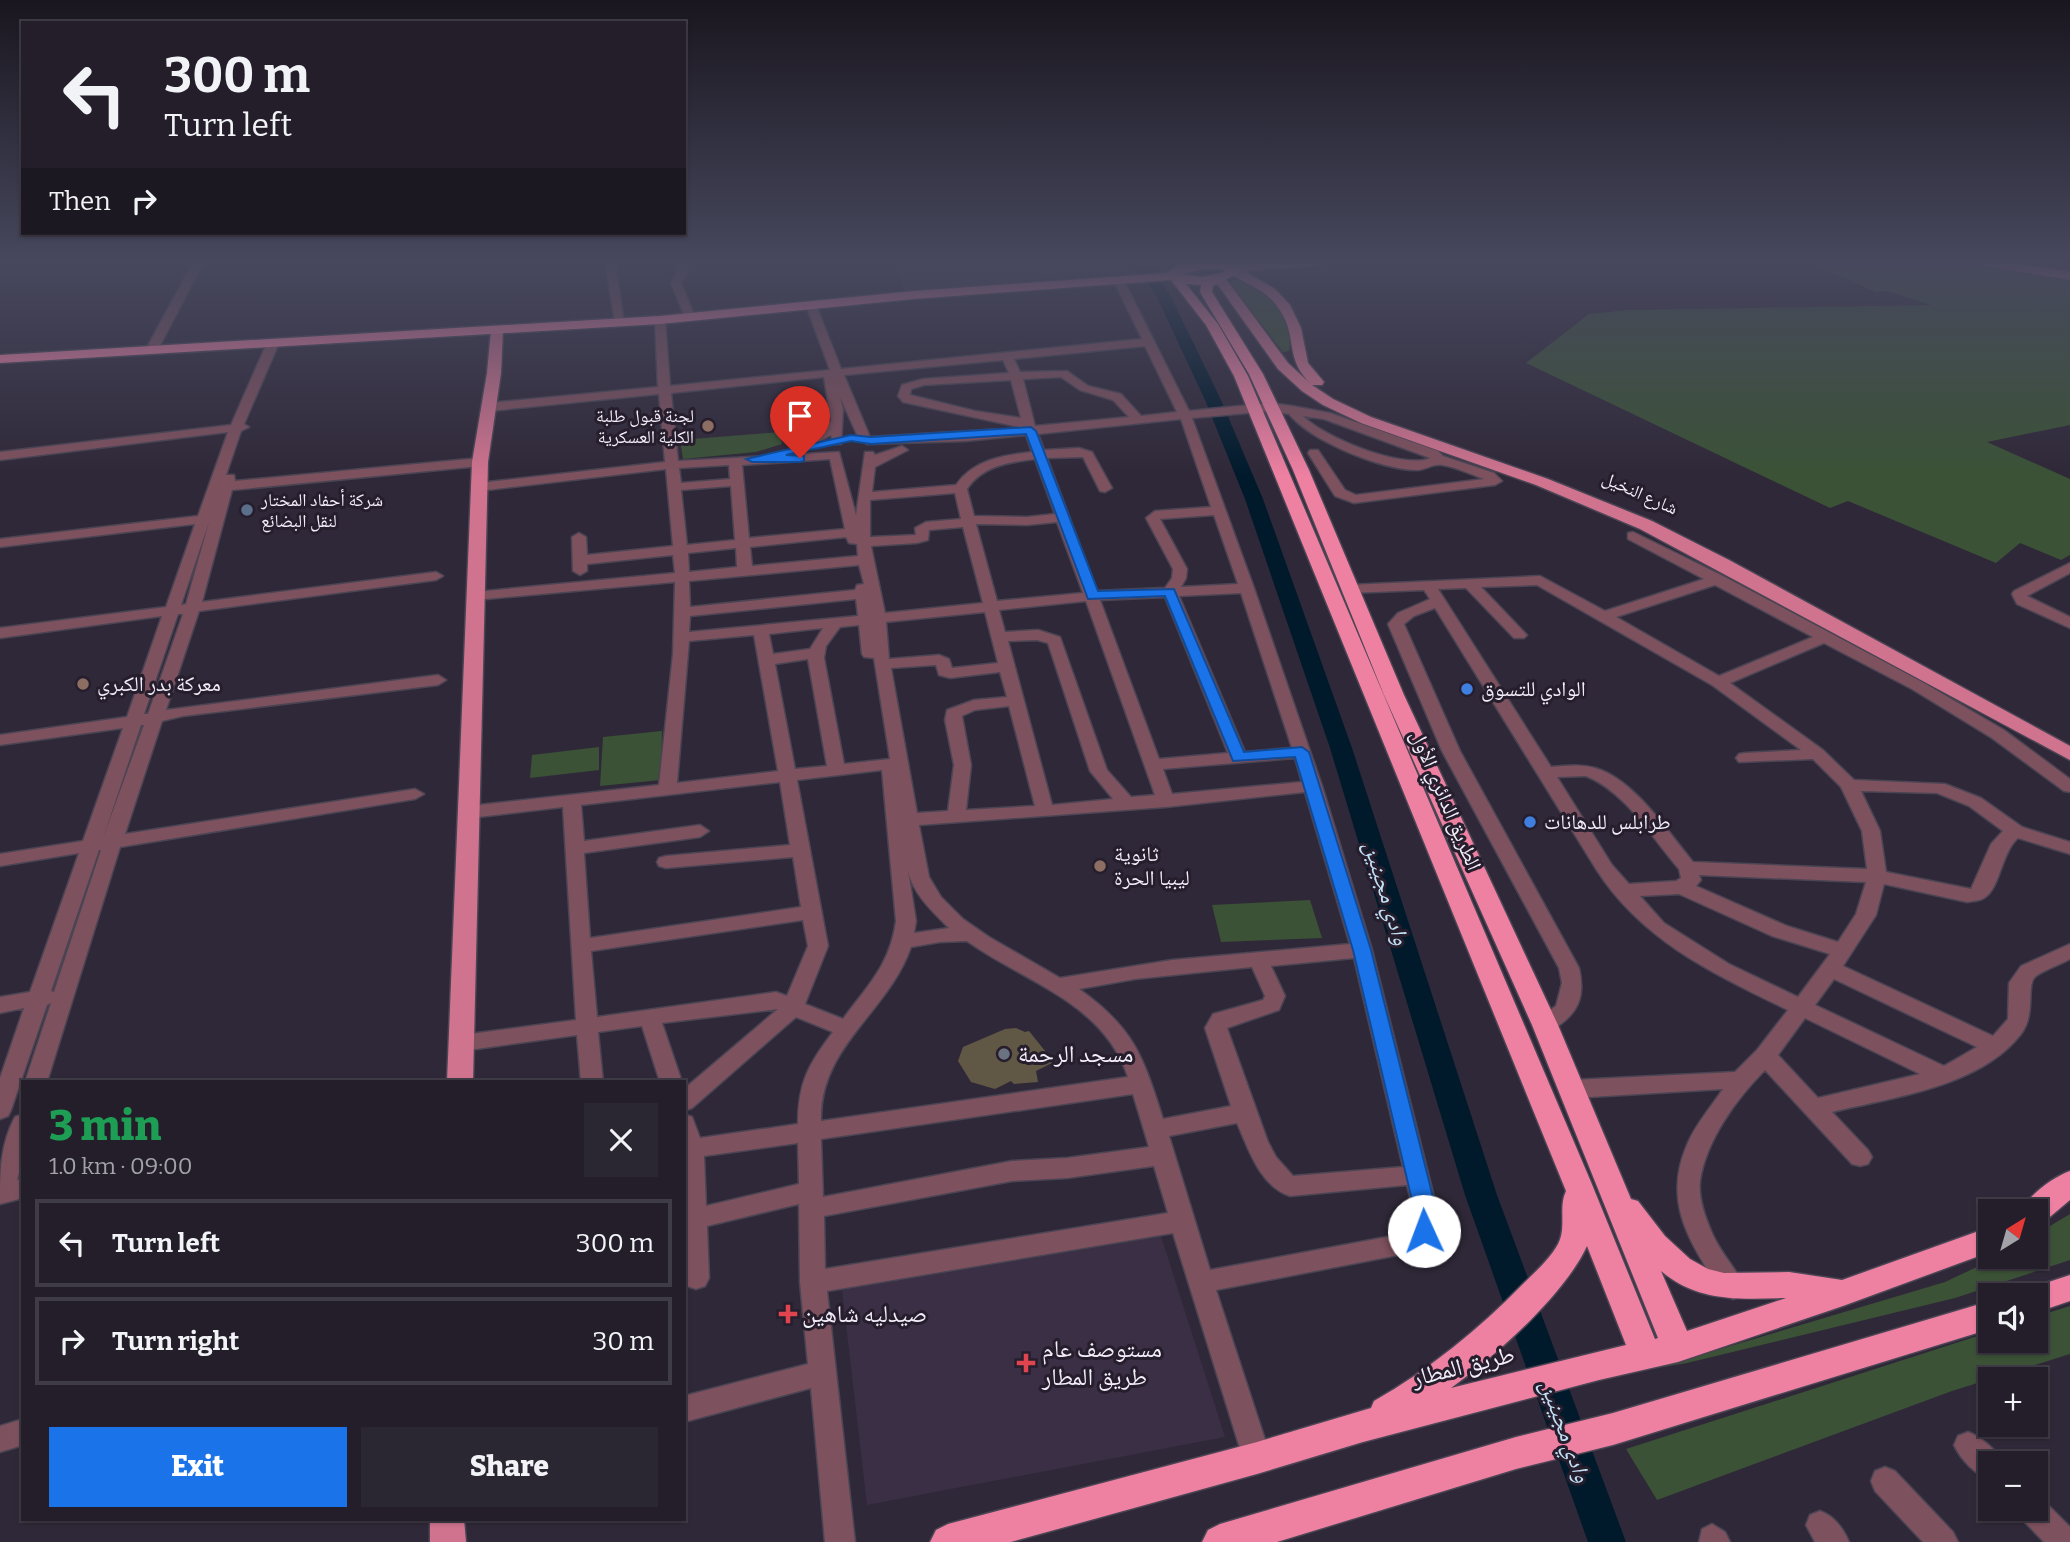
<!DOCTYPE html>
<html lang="en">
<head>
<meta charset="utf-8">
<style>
  body { margin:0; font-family:Bitter,"Noto Naskh Arabic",serif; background:#2b2732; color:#f1f3f6; height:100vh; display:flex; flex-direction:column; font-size:26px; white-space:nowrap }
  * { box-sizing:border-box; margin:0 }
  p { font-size:23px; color:#a3a2a8 }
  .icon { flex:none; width:38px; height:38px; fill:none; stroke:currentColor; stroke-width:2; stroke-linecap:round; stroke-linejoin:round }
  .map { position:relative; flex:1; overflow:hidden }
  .drawer { position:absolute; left:21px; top:1080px; width:665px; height:441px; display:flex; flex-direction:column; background:#231e2a; border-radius:0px; box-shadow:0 2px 5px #0004,0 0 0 2px #403c47 }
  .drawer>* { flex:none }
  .hud { position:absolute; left:21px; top:21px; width:665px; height:214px; border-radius:0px; box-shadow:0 2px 5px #0004,0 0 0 2px #403c47; background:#231e2a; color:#f1f3f6; overflow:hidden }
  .needle { width:46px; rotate:37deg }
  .fabs { position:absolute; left:1978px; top:1199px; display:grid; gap:14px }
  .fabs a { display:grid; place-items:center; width:70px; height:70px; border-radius:0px; background:#231e2a; box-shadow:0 2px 5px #0004,0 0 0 2px #403c47; font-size:35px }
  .pin { position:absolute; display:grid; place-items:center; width:60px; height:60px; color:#fff; margin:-72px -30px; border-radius:50% 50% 50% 0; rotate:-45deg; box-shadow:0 0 7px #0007 }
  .pin .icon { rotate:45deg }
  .me { position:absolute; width:77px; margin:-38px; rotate:358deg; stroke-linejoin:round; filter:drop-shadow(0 0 5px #0008) }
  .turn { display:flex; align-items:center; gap:24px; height:147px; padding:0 28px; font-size:32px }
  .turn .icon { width:91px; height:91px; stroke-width:2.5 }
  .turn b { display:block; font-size:49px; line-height:60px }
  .then { display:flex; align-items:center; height:66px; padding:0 28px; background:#0003; gap:14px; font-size:26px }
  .round { display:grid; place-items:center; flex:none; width:74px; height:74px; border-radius:0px; background:#2b2732 }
  .summary { display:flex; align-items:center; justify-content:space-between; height:119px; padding:0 28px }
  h1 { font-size:42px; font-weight:800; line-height:52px; color:#1e9e55 }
  .button { display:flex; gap:14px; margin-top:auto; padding:14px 28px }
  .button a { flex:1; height:80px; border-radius:0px; background:#1a73e8; color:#fff; font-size:28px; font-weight:800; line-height:80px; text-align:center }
  .button a+a { background:#2b2732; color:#f1f3f6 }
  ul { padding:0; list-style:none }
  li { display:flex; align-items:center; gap:21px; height:88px; margin:0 14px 10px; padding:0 14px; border:4px solid #403c47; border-radius:0px }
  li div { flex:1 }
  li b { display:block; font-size:26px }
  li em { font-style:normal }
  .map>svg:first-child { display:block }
  .built { fill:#3a2f45 }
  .green { fill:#3b5236 }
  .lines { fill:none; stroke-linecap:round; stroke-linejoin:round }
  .river { fill:#001a2c; fill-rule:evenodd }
  .building { fill:#615745 }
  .minor-casing { stroke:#4a4453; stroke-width:3 }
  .major-casing { stroke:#4a4453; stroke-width:3 }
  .highway-casing { stroke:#4a4453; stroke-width:3 }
  .minor { fill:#7e515e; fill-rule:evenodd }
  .major { fill:#cf738f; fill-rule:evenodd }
  .highway { fill:#ee80a2; fill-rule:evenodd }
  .route { fill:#1a73e8; stroke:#114b97; stroke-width:2 }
  .education-dot { fill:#8d6e63; stroke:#261e2d; stroke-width:2.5 }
  .service-dot { fill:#5c6f8a; stroke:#261e2d; stroke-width:2.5 }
  .shop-dot { fill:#3f7fe0; stroke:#261e2d; stroke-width:2.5 }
  .worship-dot { fill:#6b7280; stroke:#261e2d; stroke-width:2.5 }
  .health-dot { fill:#e0444e; stroke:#261e2d; stroke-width:2.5 }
  .labels { text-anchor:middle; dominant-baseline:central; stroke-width:6; stroke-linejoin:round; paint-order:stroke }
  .far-poi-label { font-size:18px; fill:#f2edf8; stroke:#261e2d; text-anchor:end }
  .far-street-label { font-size:18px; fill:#f2edf8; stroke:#261e2d }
  .poi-label { font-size:21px; fill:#f2edf8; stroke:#261e2d; text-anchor:start }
  .street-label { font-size:21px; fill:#f2edf8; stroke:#261e2d }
  .water-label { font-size:23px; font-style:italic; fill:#c1dff5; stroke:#261e2d }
  .near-poi-label { font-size:24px; fill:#f2edf8; stroke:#261e2d; text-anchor:start }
  .near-street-label { font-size:24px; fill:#f2edf8; stroke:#261e2d }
</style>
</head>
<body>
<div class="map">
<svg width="2070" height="1542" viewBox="0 0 2070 1542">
  <rect width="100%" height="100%" fill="#2f2838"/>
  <path class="built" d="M895 261H1113L1132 271 905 292Z
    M1161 1236 1225 1437 867 1505 842 1290Z"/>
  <path class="green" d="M1807 261H1968L2070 280V425L1987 442 2070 479V555L2061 560 2020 543 1996 563 1848 501 1830 508 1526 363 1589 314 1628 310 1931 305 1887 291 1876 292Z
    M1233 280H1245C1269 295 1295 319 1289 351L1283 352 1229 282Z
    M780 432 782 444 756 452 683 459 680 440Z
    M662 731 661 780 600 786 603 737Z
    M599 747V770L530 778 532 755Z
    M1310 900 1322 938 1221 942 1212 905Z
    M2070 1214V1260L1955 1298 1687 1363 1657 1368 1945 1282 1998 1257 2035 1256V1235Z
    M2070 1306V1354L1952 1391 1657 1500 1626 1449 1990 1332V1340H2035V1317Z"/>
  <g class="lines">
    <path class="river" d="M1127 261H1140L1152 269 1169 293 1221 400 1263 499 1352 748 1497 1195 1626 1542H1588L1465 1195 1330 748 1245 499 1205 400 1155 293 1142 275Z"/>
  </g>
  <path class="building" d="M1016 1028 1025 1032 1029 1031 1054 1062 1036 1071 1038 1082 1014 1084 1011 1081 995 1089 971 1082 958 1061 963 1047 1005 1029Z"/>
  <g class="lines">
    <defs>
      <path id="minor" d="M194 261H204L157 351 147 353 145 351Z
        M605 261H615L624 324 615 322Z
        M677 261H687V273L681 283 695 317 694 319 685 317 671 283 677 273Z
        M1119 278 1124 281 1189 411 1270 403 1292 406 1330 413 1438 451 1443 456 1494 473 1502 481 1495 485 1354 503 1335 496 1308 453 1310 450H1318L1345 490 1356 495 1484 479C1470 474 1456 467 1442 465 1434 463 1425 470 1416 470 1380 469 1311 441 1289 414L1270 411 1192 418 1254 588 1322 786 1372 950 1438 1213C1436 1234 1430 1246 1409 1253L1216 1290 1271 1458 1267 1467 1257 1471 1247 1467 1243 1458 1173 1233 827 1291 855 1542H825L811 1388 684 1422V1396L808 1364 800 1282 799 1204 707 1226 709 1278 705 1286 696 1289 687 1286 684 1280V1114L692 1117 700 1138 798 1124C798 1083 808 1065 833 1032L796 1017 692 1108 684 1111V1089L778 1009 662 1023 682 1082H660L642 1026 598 1032 603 1082H581L577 1035 462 1051 454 1049 451 1043 454 1037 462 1035 576 1020 563 807 470 818 461 812 470 806 659 785 673 654 675 582 475 600 468 596 475 592 675 573 673 555 587 564V571L580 575 573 571 572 537 579 533 586 537 587 555 673 546 666 469 479 491 472 487 479 483 665 462 659 394 489 411 483 407 489 403 658 387 655 320 660 317 665 320 670 386 830 370 806 305 811 302 816 305 841 369 1142 339 1114 281ZM1145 346 1177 412 1141 416 1121 394 1088 386 1067 371 1020 372 1014 359ZM1003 360 1009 373 923 379 902 385 898 396 903 402 1024 428 870 437 844 375ZM824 377 831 421 818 434 794 445V451H802L831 435 833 444H841L843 409 840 397 859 439 867 444 965 441 1026 435 1032 452C1003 455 973 460 956 485L872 492 875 467 908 450 902 446 875 455 873 452H865L856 515 839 452 678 461 671 393ZM1061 377 1080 390 1113 400 1129 417 1035 426 1023 379ZM1011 380 1021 418 975 411 910 395 911 389 924 385ZM1303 416 1324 419 1430 458C1403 470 1323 437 1303 416ZM1181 419 1211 507 1155 511 1146 518 1173 569 1172 578 1165 588 1097 591 1047 458 1083 457 1100 491 1105 492 1112 488 1092 452 1079 448 1044 450 1038 434ZM830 459 845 529 749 538 742 465ZM1035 459 1055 514 1027 517 974 516 967 489C982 466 1009 462 1035 459ZM729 465 730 479 681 483 679 468ZM731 486 735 540 687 545 681 490ZM955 493 961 519 926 522 915 528 916 535 870 537V500ZM1214 515 1238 584 1181 587 1186 578 1187 569 1160 519ZM1057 522 1083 593 997 601 976 524 1027 525ZM963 527 983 603 885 613 871 546 917 543 928 540 929 530ZM846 537 849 543 857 544 858 556 752 566 750 547ZM736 548 737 567 689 572 688 553ZM859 565 864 584 857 585 855 590 690 607 689 581ZM1241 593 1292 748 1245 752 1179 596ZM1165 597 1228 753 1159 759 1100 600ZM856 599 858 616 689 632 690 616ZM1086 601 1155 795 1131 797 1107 770 1060 637 1038 630 1005 632 999 610ZM985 612 998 663 952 668 949 659 939 655 889 659 886 622ZM859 625 862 654 864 657 874 658 890 759 844 764 824 658 826 646 840 627ZM823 628 810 649 773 654 769 634ZM754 635 778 771 677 783 689 641ZM1037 640 1048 643 1090 771 1113 799 1052 805 1008 641ZM808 659 827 766 795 769 775 664ZM936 665 939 675 950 678 1000 672 1007 697 974 700 947 710 945 720 954 765 948 811 917 813 891 668ZM1009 706 1035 806 966 810 971 765 962 716 975 710ZM1295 758 1302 782 1172 794 1163 769ZM882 770 896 921C890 965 868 985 843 1019L805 1004 828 946 797 780ZM780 782 790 845 666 856 659 858 657 862 659 866 666 868 793 857 801 907 590 938 584 853 700 837 709 831 700 825 584 841 581 805ZM1305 792 1350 944 1172 960 1060 978 989 937 963 919 941 897 929 877 919 825 1166 807ZM908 870C912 893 933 912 949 928L914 933 916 921ZM803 920 808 946 787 996 776 992 597 1017 591 951ZM967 941C1026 983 1103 1002 1128 1077L821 1121C819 1046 888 1013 911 947L940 942ZM1354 958 1403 1167 1293 1176 1276 1157 1268 1142 1227 1028 1279 1010 1285 996 1271 966ZM1252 967 1265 996 1263 1000 1213 1014 1205 1028 1231 1106 1163 1119C1143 1056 1134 1028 1079 989L1135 979ZM1133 1094 1149 1147 1067 1158 1012 1161 823 1197 821 1139ZM1237 1123C1249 1150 1260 1186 1290 1196L1407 1185 1414 1213 1412 1226 1403 1234 1210 1270 1169 1136ZM798 1143 799 1184 706 1206 704 1156ZM1154 1166 1168 1213 825 1269 824 1216 1012 1181 1067 1178Z
        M273 340 279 343 244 424 249 427 241 431 226 475H234L235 481 480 458 486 462 480 466 232 490 202 602 436 572 443 576 436 580 199 611 166 710 438 675 446 680 438 685 183 716 162 721 125 834 415 789 424 794 415 799 120 847 47 1082H25L51 1003 47 1005 11 1110 8 1116 0 1119V1078L24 1008 0 1013V997L30 992 79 853 0 866V854L83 841 123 728 0 745V735L127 717 162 616 0 638V628L166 607 195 524 0 547V539L198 516 228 432 0 460V452L231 425 267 343ZM209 522 186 604 181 605ZM178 614H183L148 714H144ZM141 725H144L103 838ZM99 850H101L54 992 51 991Z
        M1633 532 1723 576 1924 683 2004 730 2070 779V792L2064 791 1992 738 1912 689 1824 643 1730 683 1823 750 1854 780 1945 784 1981 798 2022 827 2070 842V854L2018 838C2001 853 2000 889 1984 898 1980 901 1972 901 1967 902L1884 884 1876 915 1843 966 1993 1036 2008 1019 2009 983 2021 966 2070 944V959C2059 965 2046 969 2036 976 2025 984 2037 1013 2021 1034 1980 1087 1893 1097 1832 1112L1868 1150 1872 1157 1868 1164 1860 1166 1852 1164 1765 1070C1737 1098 1706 1140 1700 1181 1698 1198 1705 1217 1712 1233 1720 1252 1736 1269 1746 1288L1742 1296 1733 1299 1724 1296C1693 1246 1661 1205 1687 1145 1695 1125 1711 1107 1723 1089L1573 1098 1565 1095 1562 1089 1565 1083 1573 1080 1735 1072 1757 1050 1788 1010C1714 974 1642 941 1596 869L1435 608 1414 616 1404 624 1460 751 1579 968C1585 994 1580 1011 1558 1026 1551 1032 1546 1033 1537 1031L1534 1025 1537 1019 1556 1006 1562 983 1559 968 1442 751 1388 624 1398 613 1430 599 1424 590 1349 593 1342 589 1349 585 1540 576 1605 611 1704 579 1628 539V533ZM1537 585 1712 685 1801 750 1745 753 1739 754 1736 758 1739 762 1813 759 1841 787 1862 831 1867 869 1693 862C1668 832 1634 779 1595 768 1580 764 1565 766 1551 767L1438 589 1466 588 1514 638H1524L1527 635 1524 632 1481 587ZM1715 585 1813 637 1719 676 1616 617ZM1586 776C1626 792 1652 838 1679 869L1681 878 1676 881 1629 884 1612 865 1557 777ZM1861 791 1937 793 1969 806 2003 831 1991 844 1971 889 1886 872 1880 831ZM1699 875 1866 882 1856 914 1838 942 1787 926 1696 886 1701 880ZM1679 894 1772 936 1830 954 1798 997 1729 964 1664 923 1640 896ZM1834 979 1977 1047 1944 1066 1815 1005ZM1805 1018 1920 1074 1818 1098 1778 1055Z
        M2070 563V573L2027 596 2070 617V628L2017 604 2012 594 2014 591Z
        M23 1114V1160L17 1180 23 1178V1198L0 1204C0 1173 0 1145 15 1117Z
        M23 1419V1445L0 1452V1426Z
        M1968 1432C1981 1437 1997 1450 2002 1463H1990V1480C1975 1474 1961 1460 1954 1445L1958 1436Z
        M1885 1467 1895 1471 1953 1532 1958 1542H1923L1875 1491 1871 1481 1875 1471Z
        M2035 1496 2041 1498 2070 1527V1542H2044L2021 1518 2017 1508H2035Z
        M1820 1511C1834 1516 1843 1528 1849 1542H1815L1806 1525 1810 1515Z
        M1712 1524 1725 1532 1730 1542H1699L1702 1529Z"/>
      <path id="major" d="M1280 261H1324L1318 265 1244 271 1275 289 1290 305 1301 328 1308 363 1324 382 1322 385H1312C1284 359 1298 339 1281 312 1267 287 1245 286 1226 270L1233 264Z
        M1974 261H1999L2070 272V280L1980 265Z
        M1219 274 1223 275 1288 363 1312 385 1333 399 1371 417 1548 479 1652 521 1729 560 2070 746V760L1640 529 1536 485 1361 423 1323 405 1302 391 1278 369 1213 278Z
        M497 326 503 330 501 373 488 462 473 1082H447L472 462 487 373 491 330Z
        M430 1519H464L466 1542H430Z"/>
      <path id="highway" d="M1205 261 1229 263 1239 273 1213 286 1212 292 1263 374 1309 470 1404 695 1558 1025 1631 1199 1638 1201 1665 1236 1690 1259 1708 1269 1724 1273 1789 1272 1842 1280 1990 1227V1252L1843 1306 1678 1362 1599 1380 1363 1442 1257 1474 1011 1542H930L936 1530 948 1524 1257 1442 1371 1408 1374 1401C1430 1369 1478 1330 1523 1284 1535 1272 1550 1259 1558 1244 1567 1227 1558 1207 1566 1191L1234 376 1206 325 1171 280 914 299 660 324 0 363V355L660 316 914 291 1167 273 1177 265ZM1205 269H1222L1225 272 1202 277 1180 274ZM1186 284 1201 285 1200 292 1249 374 1293 470 1384 695 1532 1025 1658 1338 1655 1339 1591 1182 1248 376 1218 324ZM1587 1246 1626 1345 1451 1388C1495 1357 1565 1294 1587 1246ZM1661 1271C1699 1303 1741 1299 1786 1298L1687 1331Z
        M1242 261H1273C1266 267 1249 267 1242 261Z
        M2070 1171V1200L2045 1221 2035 1224V1211H2021C2029 1195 2053 1177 2070 1171Z
        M2070 1275V1301L2035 1313V1295H2022L2024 1290Z
        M1990 1301V1329L1613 1445 1516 1469 1277 1542H1202L1208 1530 1220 1524 1516 1437 1613 1413Z"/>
    </defs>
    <use href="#minor" class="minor-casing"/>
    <use href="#major" class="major-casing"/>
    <use href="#highway" class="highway-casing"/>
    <use href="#minor" class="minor"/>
    <use href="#major" class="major"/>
    <use href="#highway" class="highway"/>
  </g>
  <linearGradient id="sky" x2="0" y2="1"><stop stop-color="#1a161f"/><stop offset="0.55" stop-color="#47485e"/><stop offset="1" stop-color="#47485e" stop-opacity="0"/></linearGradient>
  <rect width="2070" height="476" fill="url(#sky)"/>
  <path class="route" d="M1031 427 1036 431 1098 591 1174 589 1244 752 1302 747 1309 752 1371 950 1437 1213 1432 1238 1424 1241 1416 1238 1413 1231 1415 1213 1353 950 1295 757 1233 761 1165 596 1088 599 1026 434 871 444 851 441 786 455 804 456V461L800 462H752L746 459 851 435 871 437Z"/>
  <g class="education-dot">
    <circle cx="708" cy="426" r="7"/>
    <circle cx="83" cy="684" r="7"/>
    <circle cx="1100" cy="866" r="7"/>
  </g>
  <circle class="service-dot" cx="247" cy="510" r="7"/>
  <g class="shop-dot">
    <circle cx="1467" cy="689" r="7"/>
    <circle cx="1530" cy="822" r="7"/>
  </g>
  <circle class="worship-dot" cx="1004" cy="1054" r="7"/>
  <g class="health-dot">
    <path d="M784.5 1303.5h7v7h7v7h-7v7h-7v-7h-7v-7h7z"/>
    <path d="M1022.5 1352.5h7v7h7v7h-7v7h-7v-7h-7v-7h7z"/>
  </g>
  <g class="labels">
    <g class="far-poi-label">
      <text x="694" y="416">لجنة قبول طلبة<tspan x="694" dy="21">الكلية العسكرية</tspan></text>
      <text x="261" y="500" text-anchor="start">شركة أحفاد المختار<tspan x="261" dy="21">لنقل البضائع</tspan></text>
    </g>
    <g class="far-street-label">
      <text transform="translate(1640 493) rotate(24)">شارع النخيل</text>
    </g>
    <g class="poi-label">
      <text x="97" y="684">معركة بدر الكبري</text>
      <text x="1481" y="689">الوادي للتسوق</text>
      <text x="1544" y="822">طرابلس للدهانات</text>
      <text x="1114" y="854">ثانوية<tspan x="1114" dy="24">ليبيا الحرة</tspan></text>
    </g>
    <g class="street-label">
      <text transform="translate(1446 800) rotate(67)">الطريق الدائري الأول</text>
    </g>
    <g class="water-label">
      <text transform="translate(1387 893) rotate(73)">وادي مجينين</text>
      <text transform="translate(1566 1431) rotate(70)">وادي مجينين</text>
    </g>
    <g class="near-poi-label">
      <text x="1018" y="1054">مسجد الرحمة</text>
      <text x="802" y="1314">صيدليه شاهين</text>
      <text x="1042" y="1349">مستوصف عام<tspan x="1042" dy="28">طريق المطار</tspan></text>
    </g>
    <g class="near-street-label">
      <text transform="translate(1463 1366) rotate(-14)">طريق المطار</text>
    </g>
  </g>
</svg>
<div class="fabs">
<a><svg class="needle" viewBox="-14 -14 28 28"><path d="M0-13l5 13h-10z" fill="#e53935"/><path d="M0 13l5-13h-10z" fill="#a3a2a8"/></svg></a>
<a><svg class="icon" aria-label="sound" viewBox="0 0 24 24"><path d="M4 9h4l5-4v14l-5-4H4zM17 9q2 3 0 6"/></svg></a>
<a>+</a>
<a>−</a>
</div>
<div class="pin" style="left:800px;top:458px;background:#d93025"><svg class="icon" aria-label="arrive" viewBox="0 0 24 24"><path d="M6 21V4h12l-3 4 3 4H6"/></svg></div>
<svg class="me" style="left:1424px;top:1231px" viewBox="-20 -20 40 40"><circle r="19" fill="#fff"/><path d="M0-13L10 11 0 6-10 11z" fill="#1a73e8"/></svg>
<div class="hud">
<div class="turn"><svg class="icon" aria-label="left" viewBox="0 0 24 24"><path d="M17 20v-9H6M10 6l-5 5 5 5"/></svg><div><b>300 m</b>Turn left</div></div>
<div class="then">Then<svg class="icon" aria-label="right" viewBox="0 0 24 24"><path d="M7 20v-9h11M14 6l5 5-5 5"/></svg></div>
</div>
<section class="drawer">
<div class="summary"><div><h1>3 min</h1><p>1.0 km · 09:00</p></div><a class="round"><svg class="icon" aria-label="close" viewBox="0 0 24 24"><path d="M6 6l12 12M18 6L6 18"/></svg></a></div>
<ul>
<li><svg class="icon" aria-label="left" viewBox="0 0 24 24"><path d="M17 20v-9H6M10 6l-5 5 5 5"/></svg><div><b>Turn left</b></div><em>300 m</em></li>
<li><svg class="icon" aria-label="right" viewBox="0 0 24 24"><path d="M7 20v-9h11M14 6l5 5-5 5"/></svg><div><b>Turn right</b></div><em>30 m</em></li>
</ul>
<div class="button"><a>Exit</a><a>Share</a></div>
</section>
</div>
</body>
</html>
